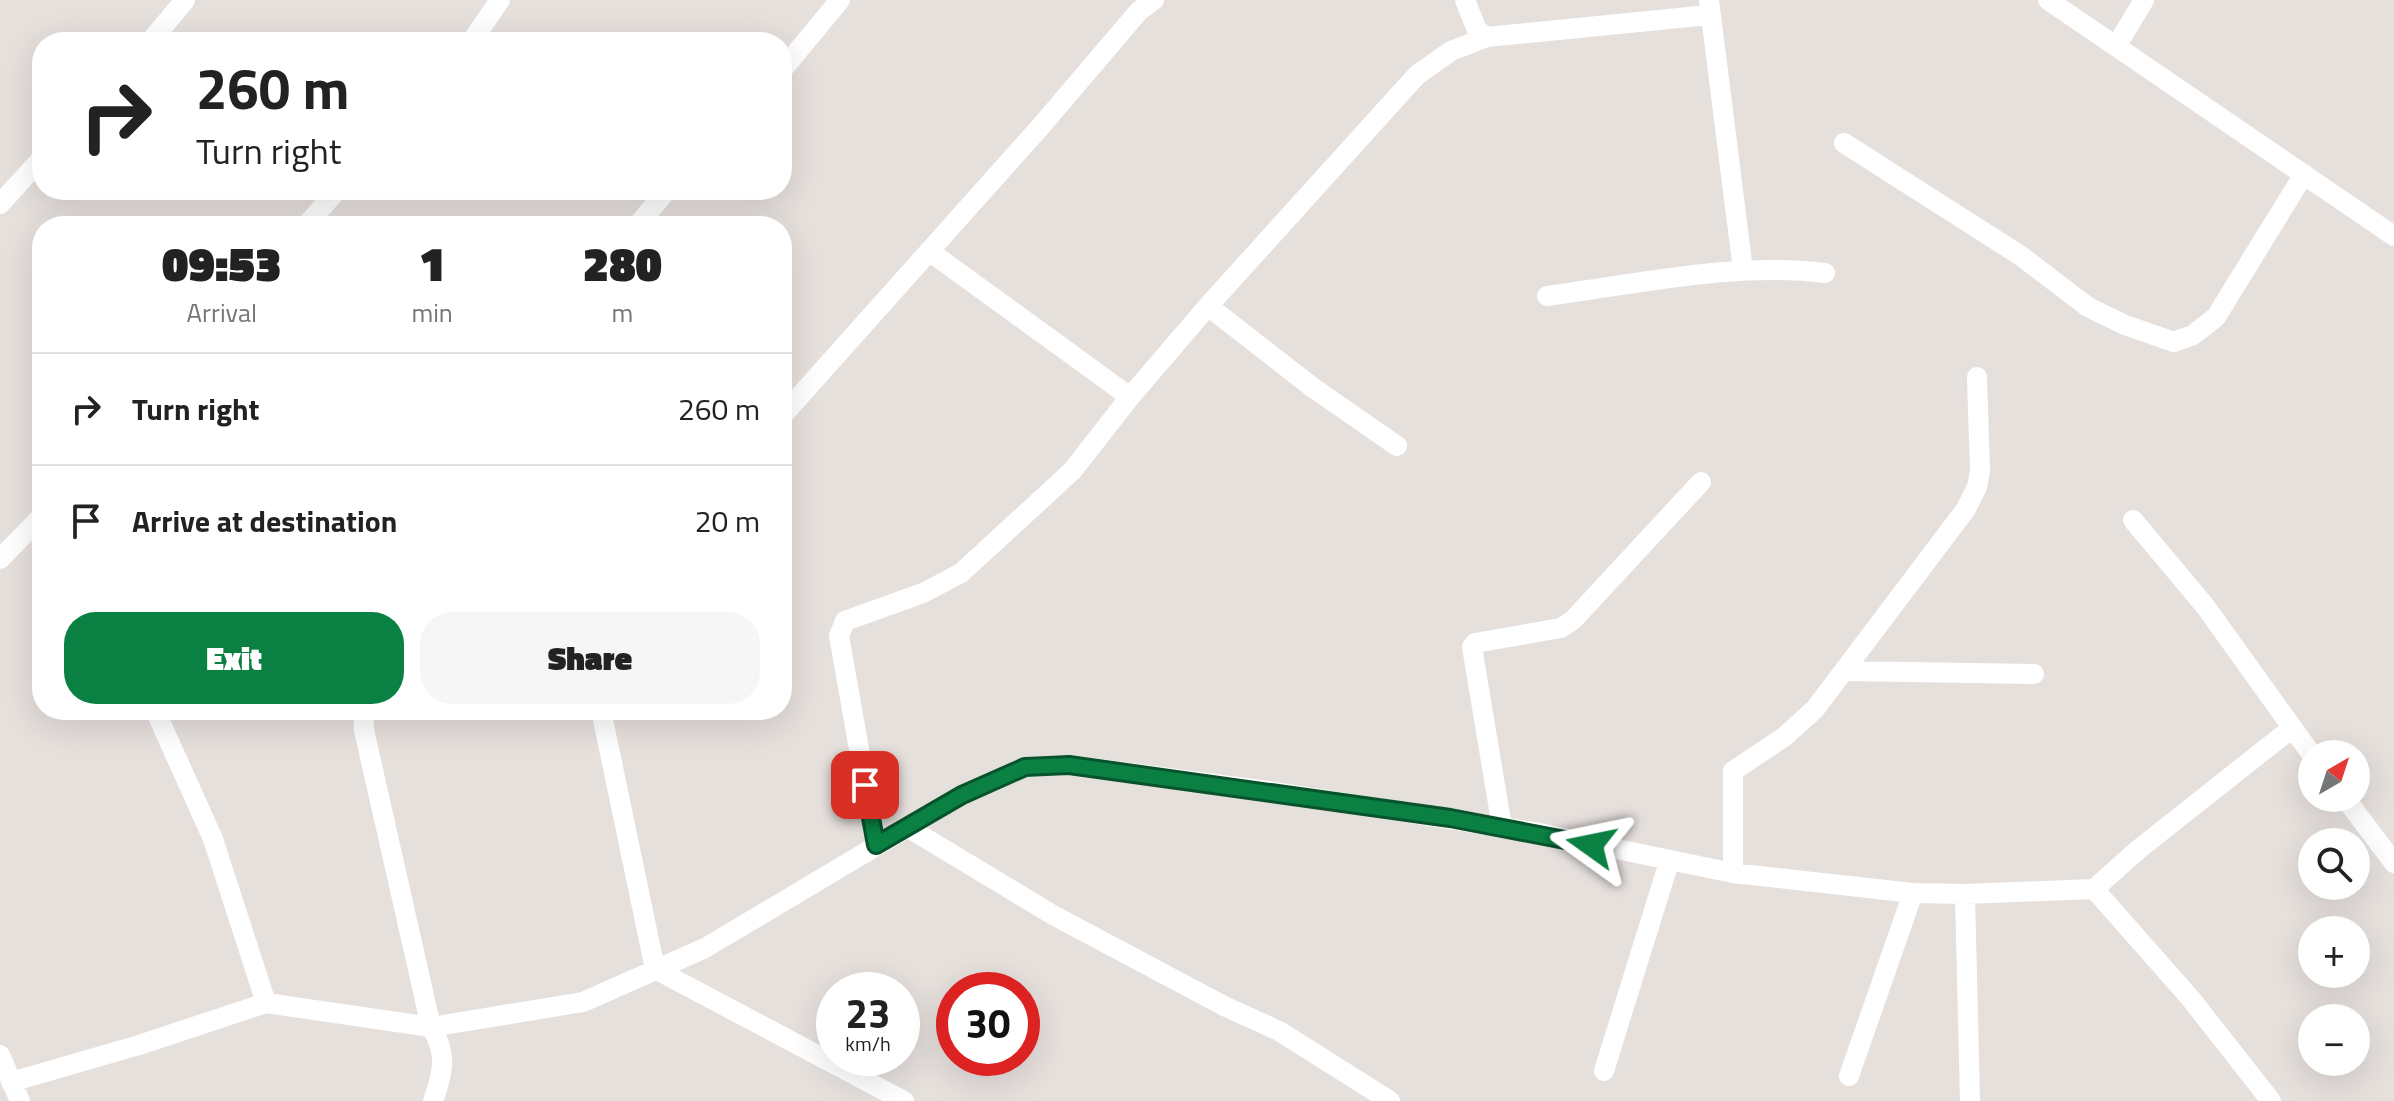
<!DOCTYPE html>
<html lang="en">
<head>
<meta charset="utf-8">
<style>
  body { margin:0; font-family:"Titillium Web",sans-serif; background:#f6f6f6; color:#222; height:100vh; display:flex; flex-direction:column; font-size:30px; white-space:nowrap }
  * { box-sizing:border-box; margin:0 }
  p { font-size:26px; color:#767676 }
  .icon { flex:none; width:44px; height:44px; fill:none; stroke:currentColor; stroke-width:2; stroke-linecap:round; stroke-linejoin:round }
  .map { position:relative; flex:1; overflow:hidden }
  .drawer { position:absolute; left:32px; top:216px; width:760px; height:504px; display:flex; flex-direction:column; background:#fff; border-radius:32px; box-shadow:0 8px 32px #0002 }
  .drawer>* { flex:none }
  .banner { position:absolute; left:32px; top:32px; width:760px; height:168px; border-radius:32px; box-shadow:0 8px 32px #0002; background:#fff; color:#222; overflow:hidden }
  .needle { width:52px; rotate:39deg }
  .tools { position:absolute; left:2298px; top:740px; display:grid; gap:16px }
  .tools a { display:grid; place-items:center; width:72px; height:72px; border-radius:50%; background:#fff; box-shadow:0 8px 32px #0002; font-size:40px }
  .speed { position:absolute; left:816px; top:972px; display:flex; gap:16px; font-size:40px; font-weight:700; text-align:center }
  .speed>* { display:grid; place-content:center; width:104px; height:104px; border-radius:50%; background:#fff; box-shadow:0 8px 32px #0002; line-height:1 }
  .speed small { font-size:20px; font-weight:400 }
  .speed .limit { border:12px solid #d22; background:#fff; color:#111 }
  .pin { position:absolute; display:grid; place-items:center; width:68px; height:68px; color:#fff; margin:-34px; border-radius:16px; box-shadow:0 4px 12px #0006 }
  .me { position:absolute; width:88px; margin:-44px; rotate:282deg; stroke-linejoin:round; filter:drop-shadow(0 0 6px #0008) }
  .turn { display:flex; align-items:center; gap:28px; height:168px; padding:0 32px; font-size:36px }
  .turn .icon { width:104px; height:104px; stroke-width:2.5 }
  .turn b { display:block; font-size:56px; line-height:68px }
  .eta { display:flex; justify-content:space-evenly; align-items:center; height:136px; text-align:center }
  .eta b { font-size:48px; font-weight:800; line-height:56px }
  .primary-button { display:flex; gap:16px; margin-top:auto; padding:16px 32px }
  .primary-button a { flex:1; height:92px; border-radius:32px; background:#0b8043; color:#fff; font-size:32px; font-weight:800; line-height:92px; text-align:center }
  .primary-button a+a { background:#f6f6f6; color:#222 }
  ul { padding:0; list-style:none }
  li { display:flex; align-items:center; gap:24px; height:112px; padding:0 32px; border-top:2px solid #e0e0e0 }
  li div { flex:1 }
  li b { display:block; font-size:30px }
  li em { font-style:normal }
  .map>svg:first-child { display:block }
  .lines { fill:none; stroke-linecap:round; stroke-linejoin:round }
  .minor { stroke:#fff; stroke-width:20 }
  .route-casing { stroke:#07532c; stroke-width:20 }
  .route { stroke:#0b8043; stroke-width:14 }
</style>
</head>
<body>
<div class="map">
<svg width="2394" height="1101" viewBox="0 0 2394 1101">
  <rect width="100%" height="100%" fill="#e6e0dd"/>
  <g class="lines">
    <path class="minor" d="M1465 0 1477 30 1487 37 1709 15
      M1709 0 1743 270
      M2048 0 2394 236
      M150 42 185 0
      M471 42 500 0
      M2117 45 2144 0
      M782 70 840 0
      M1844 143 2021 256 2088 307 2125 325 2174 342 2193 335 2216 317 2304 174
      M0 204 42 158
      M306 226 337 190
      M637 226 667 190
      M929 251 1130 397
      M1547 296C1639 284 1733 262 1825 273
      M1208 306 1312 387 1397 446
      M782 416 1041 126 1139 11 1154 0
      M2133 520 2205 606 2312 755
      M0 559 42 516
      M1846 671 2034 674
      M155 710 213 839 266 1003
      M363 710 364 730 431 1027C448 1054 443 1073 433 1101
      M601 710 655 969 904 1101
      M2345 798 2394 863
      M907 827 1053 915 1226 1007 1279 1031 1390 1101
      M1502 827 1472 647 1475 643 1561 628 1573 620 1701 482
      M876 845 839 636 845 621 923 593 961 573 1072 471 1130 397 1208 306 1417 75 1451 51 1487 37
      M1733 873V771L1784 737 1815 709 1966 509 1977 487 1980 471 1977 377
      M2094 889 2191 999 2271 1101
      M1965 894 1970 1101
      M0 1055 20 1101
      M1604 1071 1669 862
      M1849 1076 1913 893
      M11 1082 139 1045 266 1003 431 1027 583 1002 705 948 962 795 1025 767 1069 765 1268 791 1539 833 1733 873 1913 893 1965 894 2094 889 2139 849 2292 728"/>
  </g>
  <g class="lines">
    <defs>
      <path id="route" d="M865 785 876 845 962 795 1025 767 1069 765 1450 818 1591 845"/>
    </defs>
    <use href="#route" class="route-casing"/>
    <use href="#route" class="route"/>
  </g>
</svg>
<div class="tools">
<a><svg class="needle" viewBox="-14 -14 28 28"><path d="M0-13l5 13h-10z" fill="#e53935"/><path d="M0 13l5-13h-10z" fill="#767676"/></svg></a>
<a><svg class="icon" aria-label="search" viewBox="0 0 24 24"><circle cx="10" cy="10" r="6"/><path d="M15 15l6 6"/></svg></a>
<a>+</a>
<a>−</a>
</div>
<div class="speed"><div>23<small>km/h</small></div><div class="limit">30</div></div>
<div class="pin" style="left:865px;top:785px;background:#d93025"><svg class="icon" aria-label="arrive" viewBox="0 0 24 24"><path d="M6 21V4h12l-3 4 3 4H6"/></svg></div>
<svg class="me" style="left:1591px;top:845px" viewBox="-20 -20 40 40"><path d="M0-17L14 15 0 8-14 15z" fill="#0b8043" stroke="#fff" stroke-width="4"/></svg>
<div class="banner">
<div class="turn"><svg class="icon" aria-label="right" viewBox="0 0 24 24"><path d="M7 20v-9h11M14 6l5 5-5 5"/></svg><div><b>260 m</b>Turn right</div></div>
</div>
<section class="drawer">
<div class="eta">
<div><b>09:53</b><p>Arrival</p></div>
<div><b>1</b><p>min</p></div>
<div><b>280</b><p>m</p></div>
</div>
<ul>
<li><svg class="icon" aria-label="right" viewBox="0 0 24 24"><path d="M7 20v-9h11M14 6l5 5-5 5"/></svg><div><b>Turn right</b></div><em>260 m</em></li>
<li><svg class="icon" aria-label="arrive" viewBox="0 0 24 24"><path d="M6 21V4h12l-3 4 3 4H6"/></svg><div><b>Arrive at destination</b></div><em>20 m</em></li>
</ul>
<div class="primary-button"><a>Exit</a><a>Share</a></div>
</section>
</div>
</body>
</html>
